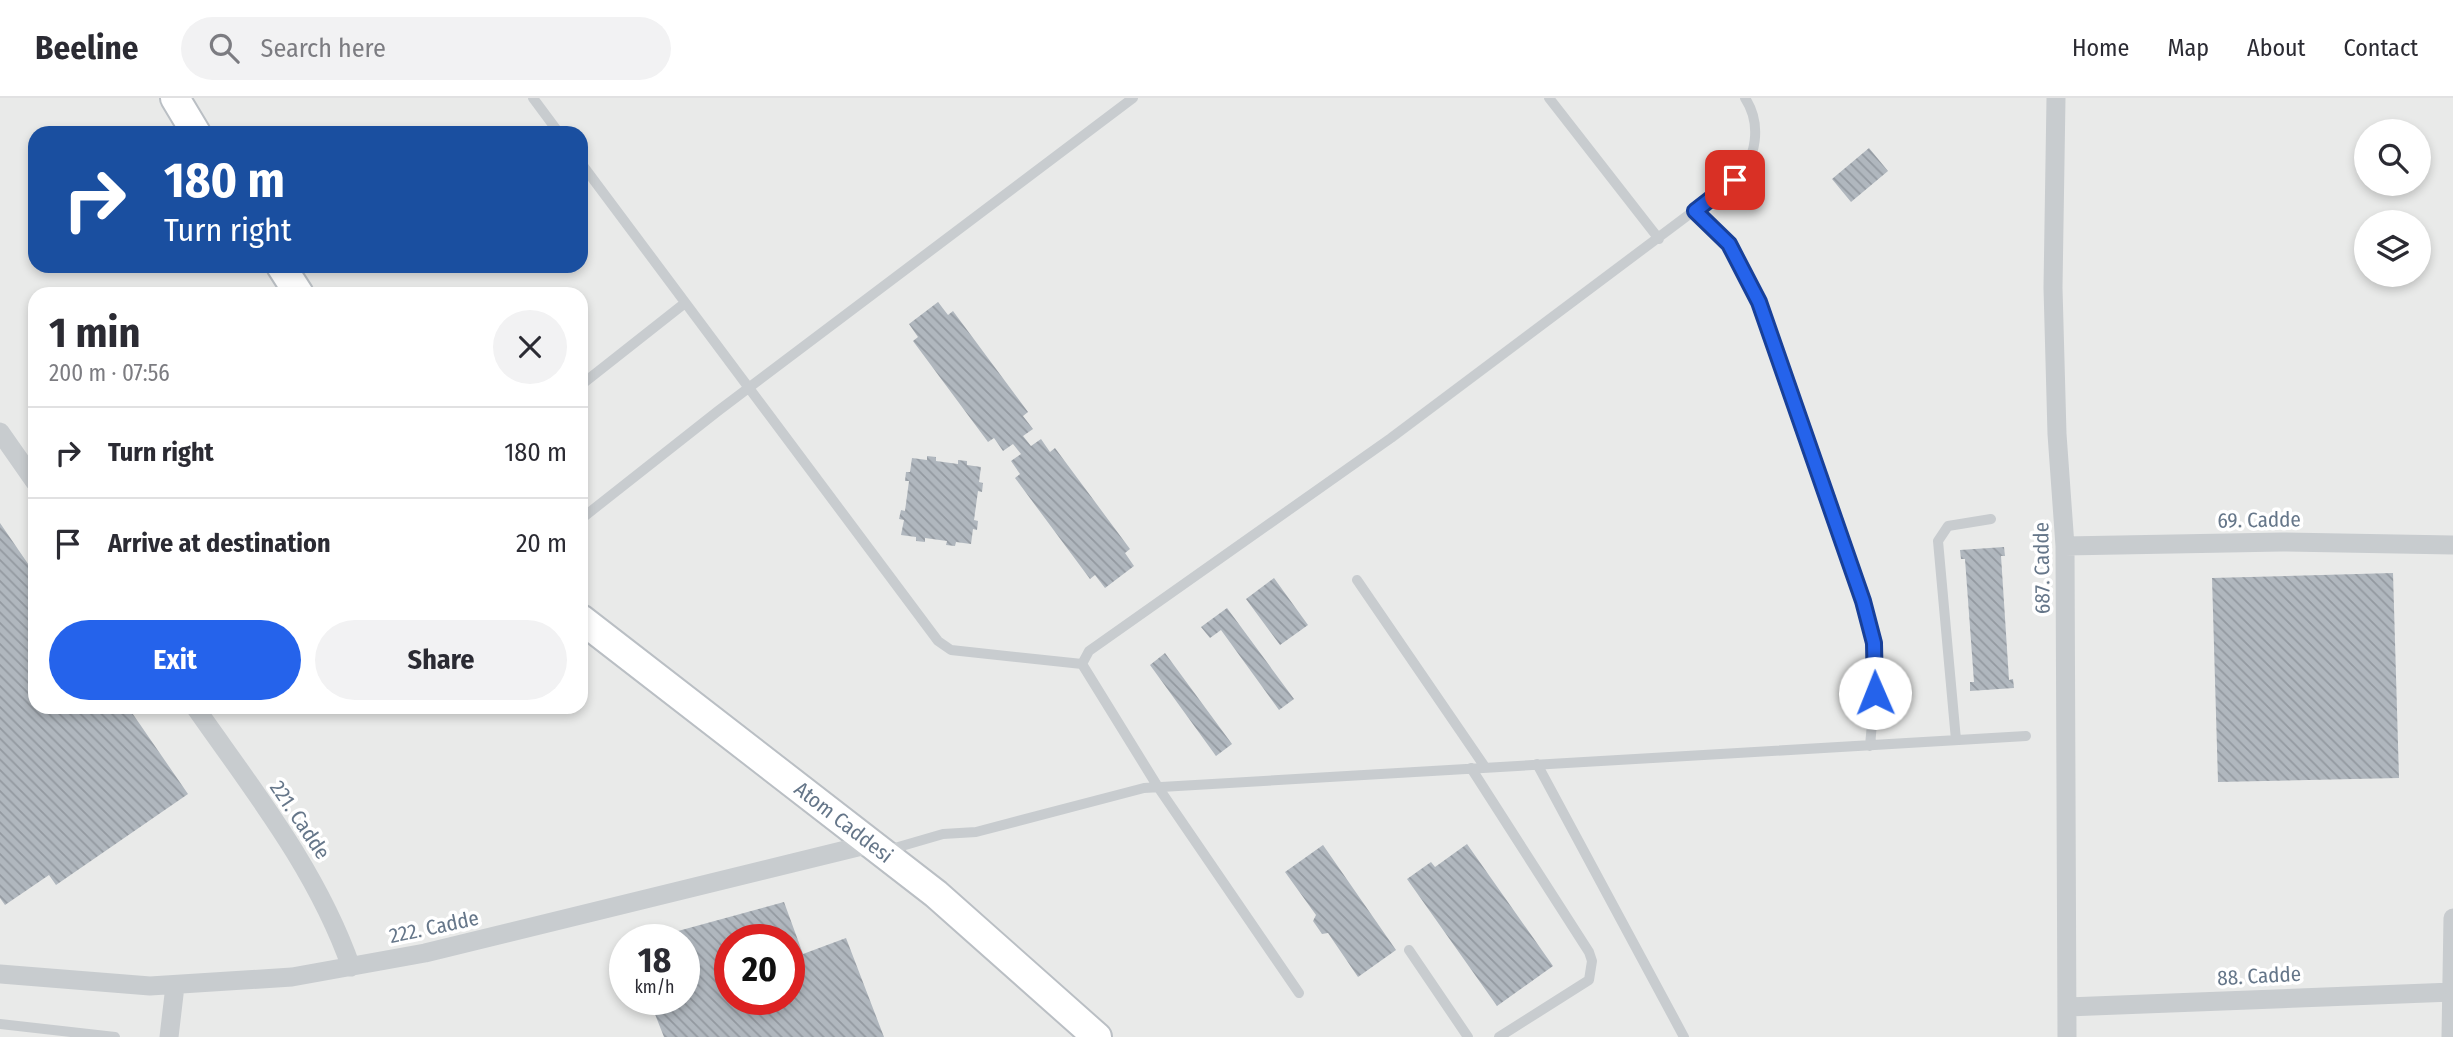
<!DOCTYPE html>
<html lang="en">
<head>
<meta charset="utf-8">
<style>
  body { margin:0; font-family:"Fira Sans Condensed",sans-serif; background:#f2f2f3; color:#2b2b33; height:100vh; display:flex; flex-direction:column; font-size:26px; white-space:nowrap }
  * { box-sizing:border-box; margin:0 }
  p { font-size:23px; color:#7c7c81 }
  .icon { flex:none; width:38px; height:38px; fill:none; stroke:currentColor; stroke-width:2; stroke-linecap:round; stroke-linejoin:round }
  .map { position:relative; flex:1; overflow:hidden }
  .sheet { position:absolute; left:28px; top:189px; width:560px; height:427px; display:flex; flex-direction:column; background:#fff; border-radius:21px; box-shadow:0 4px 10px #0003 }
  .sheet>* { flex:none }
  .top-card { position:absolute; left:28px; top:28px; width:560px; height:147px; border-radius:21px; box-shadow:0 4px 10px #0003; background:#1a4fa0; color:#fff; overflow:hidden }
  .fabs { position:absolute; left:2354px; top:21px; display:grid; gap:14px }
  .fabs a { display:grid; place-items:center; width:77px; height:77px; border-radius:50%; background:#fff; box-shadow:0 4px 10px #0003; font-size:35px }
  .speed { position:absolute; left:609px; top:826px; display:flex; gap:14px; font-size:35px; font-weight:700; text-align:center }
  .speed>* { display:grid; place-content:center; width:91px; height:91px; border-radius:50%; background:#fff; box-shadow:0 4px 10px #0003; line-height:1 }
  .speed small { font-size:18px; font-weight:400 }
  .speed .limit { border:10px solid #d22; background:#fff; color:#111 }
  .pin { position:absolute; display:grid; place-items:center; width:60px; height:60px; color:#fff; margin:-30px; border-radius:14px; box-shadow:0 4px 10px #0006 }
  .me { position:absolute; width:77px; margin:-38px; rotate:359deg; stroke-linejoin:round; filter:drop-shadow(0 0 5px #0008) }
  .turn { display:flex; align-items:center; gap:24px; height:147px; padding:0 21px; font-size:32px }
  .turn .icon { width:91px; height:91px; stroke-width:2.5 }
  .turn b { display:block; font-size:49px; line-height:60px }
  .round { display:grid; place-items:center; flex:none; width:74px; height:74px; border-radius:37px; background:#f2f2f3 }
  .summary { display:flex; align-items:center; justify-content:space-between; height:119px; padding:0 21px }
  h1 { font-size:42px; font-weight:700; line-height:52px }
  .action { display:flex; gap:14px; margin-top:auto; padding:14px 21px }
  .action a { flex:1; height:80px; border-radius:42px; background:#2563eb; color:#fff; font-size:28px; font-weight:700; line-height:80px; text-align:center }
  .action a+a { background:#f2f2f3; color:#2b2b33 }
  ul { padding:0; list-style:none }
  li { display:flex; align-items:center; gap:21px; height:91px; padding:0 21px; border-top:2px solid #e1e1e2 }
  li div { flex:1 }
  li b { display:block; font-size:26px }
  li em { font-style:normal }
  header { display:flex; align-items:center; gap:42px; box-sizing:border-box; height:98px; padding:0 35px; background:#fff; border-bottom:2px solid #e1e1e2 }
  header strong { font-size:33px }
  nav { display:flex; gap:38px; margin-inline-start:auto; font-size:24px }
  .search { width:490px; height:63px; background:#f2f2f3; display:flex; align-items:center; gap:18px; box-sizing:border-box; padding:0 24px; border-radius:38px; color:#7c7c81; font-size:26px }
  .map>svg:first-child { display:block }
  .built { fill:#e9eae9; fill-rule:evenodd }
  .building { fill:url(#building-back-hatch); fill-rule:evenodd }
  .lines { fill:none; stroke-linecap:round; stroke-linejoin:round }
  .secondary-casing { stroke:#babfc4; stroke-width:32 }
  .lane { stroke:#c8cccf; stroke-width:10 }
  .street { stroke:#c8cccf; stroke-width:19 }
  .secondary { stroke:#fff; stroke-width:28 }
  .route-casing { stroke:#184099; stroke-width:18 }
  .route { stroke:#2563eb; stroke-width:12 }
  .labels { text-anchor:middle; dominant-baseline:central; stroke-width:7; stroke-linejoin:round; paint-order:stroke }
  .street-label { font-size:21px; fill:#657689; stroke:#fff }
</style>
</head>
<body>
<header>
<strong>Beeline</strong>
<div class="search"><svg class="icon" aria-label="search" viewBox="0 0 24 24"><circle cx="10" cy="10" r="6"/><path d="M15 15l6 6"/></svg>Search here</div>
<nav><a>Home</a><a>Map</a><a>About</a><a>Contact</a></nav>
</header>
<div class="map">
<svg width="2453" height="939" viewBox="0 0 2453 939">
  <defs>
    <pattern id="building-back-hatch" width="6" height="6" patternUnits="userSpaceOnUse" patternTransform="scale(1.75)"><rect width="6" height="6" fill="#b0b7be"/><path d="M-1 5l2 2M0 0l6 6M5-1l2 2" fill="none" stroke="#9399a0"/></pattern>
  </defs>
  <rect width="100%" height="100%" fill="#f8f9f6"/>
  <path class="built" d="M0 0H2453V939H0ZM2366 33H2418V86H2366ZM35 35H581V168H35ZM2366 124H2418V177H2366ZM35 196H581V609H35ZM625 842H684V901H625ZM730 842H789V901H730Z"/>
  <path class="building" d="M1869 50 1888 73 1851 104 1832 81Z
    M938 204 948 217 953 213 1028 314 1023 318 1033 331 1023 338 1031 348 1041 341 1050 354 1055 350 1130 451 1125 455 1134 468 1105 490 1095 477 1090 481 1015 380 1020 376 1011 363 1021 356 1013 346 1003 353 994 340 988 344 913 243 918 239 909 226Z
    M927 358 936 359V363L958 366V362L967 363V367L981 369 979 384 983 385 982 394 978 393 974 422 978 423 977 432 973 431 971 446 956 444 955 448 946 447 947 443 925 440V444L916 443V439L901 437 904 422 899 421 901 412 905 413 909 383H905L906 374H910L912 360 927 362Z
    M0 425 35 476V609H128L188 696 56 787 49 777 5 807 0 800Z
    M2004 449 2005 458H2001L2009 582 2013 581 2014 590 1970 593V584H1974L1965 461H1961L1960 452Z
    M2393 475 2399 680 2218 684 2212 480Z
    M1274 480 1308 527 1280 547 1246 501Z
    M1227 510 1294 601 1279 612 1221 532 1210 540 1201 529Z
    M1165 555 1232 646 1216 658 1150 567Z
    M1467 746 1553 868 1497 908 1407 781 1431 764 1435 769Z
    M1323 747 1396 852 1358 879 1328 835 1322 836 1313 823 1316 817 1285 774Z
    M784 804 803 856 846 840 884 939H664L649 901H684V842H663L668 839 667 836ZM730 842H789V901H730Z"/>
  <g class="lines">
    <defs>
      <g id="secondary">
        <path d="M175 0 196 35"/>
        <path d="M281 168 299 196"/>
        <path id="s1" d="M581 521 936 796 1097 939"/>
      </g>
    </defs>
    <use href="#secondary" class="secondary-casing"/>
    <path class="lane" d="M533 0 559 35
      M1549 0 1659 141
      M581 65 938 543 951 552 1082 566
      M1694 112 1729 146 1759 204 1863 503C1877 552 1875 597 1870 648
      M581 287 685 205
      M581 421 718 313 1133 0
      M1357 482 1485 669
      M1956 642 1938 443 1948 428 1991 421
      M1537 666 1684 939
      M1471 670 1589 854 1592 863 1589 882 1499 939
      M888 752 943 736 976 734 1144 690 2026 638
      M1409 852 1468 939
      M1299 895 1158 689 1082 566 1089 553 1391 340 1735 82C1757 61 1762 26 1745 0
      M0 926 115 939"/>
    <path class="street" d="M2056 0 2053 190 2057 336 2065 448 2067 939
      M0 334 35 384
      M2065 448 2282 444 2453 447
      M195 609C253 692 317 772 351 869
      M0 876 150 888 292 879 425 855 870 746
      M2067 909 2453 894
      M169 939 175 888
      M2451 939 2453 820"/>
    <use href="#secondary" class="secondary"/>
  </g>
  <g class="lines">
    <defs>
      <path id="route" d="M1735 82 1695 113 1729 146 1759 204 1863 503 1874 545 1875 595"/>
    </defs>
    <use href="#route" class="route-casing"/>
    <use href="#route" class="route"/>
  </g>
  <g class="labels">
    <g class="street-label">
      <text transform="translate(2259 422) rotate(-1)">69. Cadde</text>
      <text transform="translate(2042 470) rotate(-91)">687. Cadde</text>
      <text transform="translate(300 722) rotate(56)">221. Cadde</text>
      <text stroke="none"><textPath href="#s1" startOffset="332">Atom Caddesi</textPath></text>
      <text transform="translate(434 829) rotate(-12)">222. Cadde</text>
      <text transform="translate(2259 878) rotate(-3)">88. Cadde</text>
    </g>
  </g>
</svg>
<div class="fabs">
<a><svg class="icon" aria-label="search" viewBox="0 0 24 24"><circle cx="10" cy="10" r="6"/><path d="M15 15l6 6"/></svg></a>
<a><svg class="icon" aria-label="layers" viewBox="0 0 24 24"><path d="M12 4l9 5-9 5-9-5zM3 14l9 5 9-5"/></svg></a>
</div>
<div class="speed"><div>18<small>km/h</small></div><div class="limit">20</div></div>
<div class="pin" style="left:1735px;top:82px;background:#d93025"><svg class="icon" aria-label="arrive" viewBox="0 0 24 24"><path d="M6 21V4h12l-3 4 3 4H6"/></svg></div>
<svg class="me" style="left:1875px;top:595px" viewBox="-20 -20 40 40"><circle r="19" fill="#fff"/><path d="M0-13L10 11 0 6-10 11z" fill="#2563eb"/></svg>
<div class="top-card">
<div class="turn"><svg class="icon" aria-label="right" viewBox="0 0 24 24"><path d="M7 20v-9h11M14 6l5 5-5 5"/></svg><div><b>180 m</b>Turn right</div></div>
</div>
<section class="sheet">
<div class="summary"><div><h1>1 min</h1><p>200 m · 07:56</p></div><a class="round"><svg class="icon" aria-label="close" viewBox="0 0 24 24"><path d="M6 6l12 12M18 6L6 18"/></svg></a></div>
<ul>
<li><svg class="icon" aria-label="right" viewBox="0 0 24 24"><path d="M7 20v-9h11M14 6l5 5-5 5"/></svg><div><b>Turn right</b></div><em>180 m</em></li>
<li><svg class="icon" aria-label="arrive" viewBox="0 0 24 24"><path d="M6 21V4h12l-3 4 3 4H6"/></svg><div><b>Arrive at destination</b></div><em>20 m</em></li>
</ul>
<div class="action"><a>Exit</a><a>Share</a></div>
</section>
</div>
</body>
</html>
